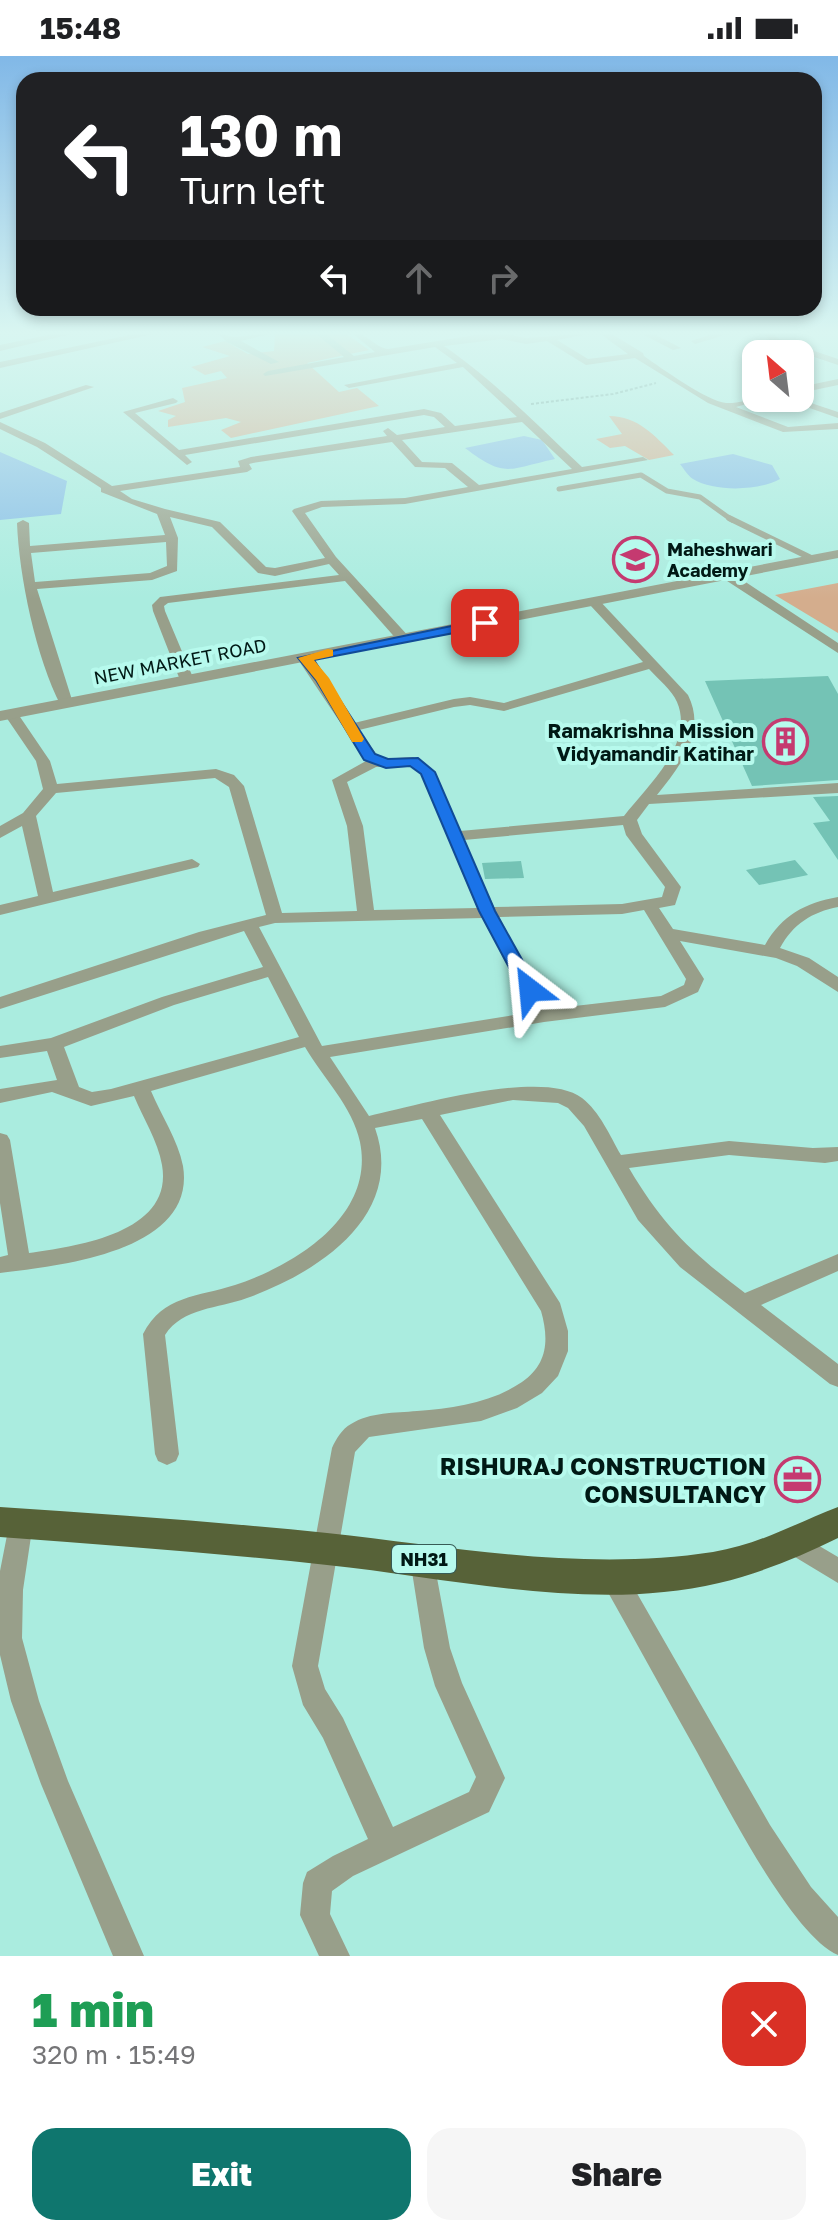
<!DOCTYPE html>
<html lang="en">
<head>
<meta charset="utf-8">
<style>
  body { margin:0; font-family:"Golos Text",sans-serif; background:#f6f6f6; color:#202124; height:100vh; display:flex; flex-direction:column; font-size:30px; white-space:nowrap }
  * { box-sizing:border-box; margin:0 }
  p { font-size:26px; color:#757577 }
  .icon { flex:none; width:44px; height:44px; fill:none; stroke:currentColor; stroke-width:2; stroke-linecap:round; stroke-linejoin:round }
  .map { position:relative; height:1900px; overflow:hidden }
  .sheet { display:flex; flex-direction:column; background:#fff; flex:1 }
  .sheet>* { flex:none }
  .hud { position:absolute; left:16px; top:16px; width:806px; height:244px; border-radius:24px; box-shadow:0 4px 12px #0003; background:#202124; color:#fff; overflow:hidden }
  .needle { width:52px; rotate:332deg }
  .controls { position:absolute; left:742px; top:284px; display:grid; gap:16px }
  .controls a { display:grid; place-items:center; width:72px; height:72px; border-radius:16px; background:#fff; box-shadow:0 4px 12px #0003; font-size:40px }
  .pin { position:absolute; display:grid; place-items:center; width:68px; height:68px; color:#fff; margin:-34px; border-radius:16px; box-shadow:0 4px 12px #0006 }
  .me { position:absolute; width:88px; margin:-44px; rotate:331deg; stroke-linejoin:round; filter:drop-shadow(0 0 6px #0008) }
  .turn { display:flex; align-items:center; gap:28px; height:168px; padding:0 32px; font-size:36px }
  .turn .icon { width:104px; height:104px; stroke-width:2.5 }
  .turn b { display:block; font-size:56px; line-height:68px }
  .lanes { display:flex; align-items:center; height:76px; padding:0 32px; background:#0003; justify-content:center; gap:40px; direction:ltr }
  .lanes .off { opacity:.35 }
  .round { display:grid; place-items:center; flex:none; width:84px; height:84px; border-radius:24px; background:#f6f6f6 }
  .headline { display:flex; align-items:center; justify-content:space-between; height:136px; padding:0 32px }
  h1 { font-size:48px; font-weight:800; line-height:60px; color:#1e9e55 }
  .button { display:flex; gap:16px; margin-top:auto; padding:16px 32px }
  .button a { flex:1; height:92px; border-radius:24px; background:#0f766e; color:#fff; font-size:32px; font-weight:800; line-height:92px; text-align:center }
  .button a+a { background:#f6f6f6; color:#202124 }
  .status { display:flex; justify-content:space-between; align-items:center; height:56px; padding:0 40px; background:#fff; direction:ltr }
  .status svg { height:22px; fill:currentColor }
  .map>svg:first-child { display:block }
  .green { fill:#d4ad8d }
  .water { fill:#88bee6 }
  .building { fill:#74c3b5 }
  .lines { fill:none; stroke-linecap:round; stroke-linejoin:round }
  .path { stroke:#71a69c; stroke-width:2; stroke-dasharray:3 2; stroke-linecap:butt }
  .service-far1 { stroke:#989f8a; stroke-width:5 }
  .service { stroke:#989f8a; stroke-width:6 }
  .minor { fill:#989f8a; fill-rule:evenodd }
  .tertiary { fill:#989f8a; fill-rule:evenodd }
  .trunk { fill:#576238; fill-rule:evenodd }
  .route { fill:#1a73e8; stroke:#114b97; stroke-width:2 }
  .slow { fill:#f59e0b }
  .labels { text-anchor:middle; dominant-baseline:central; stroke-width:8; stroke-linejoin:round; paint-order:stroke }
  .far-poi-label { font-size:18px; font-weight:bold; fill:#001915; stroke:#b7faed; text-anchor:start }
  .far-street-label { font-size:18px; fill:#001915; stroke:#b7faed }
  .shield { fill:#b7faed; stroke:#375c56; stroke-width:2 }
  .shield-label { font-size:18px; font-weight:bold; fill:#001915 }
  .poi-label { font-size:20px; font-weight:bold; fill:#001915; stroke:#b7faed; text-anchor:end }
  .near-poi-label { font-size:24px; font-weight:bold; fill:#001915; stroke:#b7faed; text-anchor:end }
</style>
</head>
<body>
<div class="status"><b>15:48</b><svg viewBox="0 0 49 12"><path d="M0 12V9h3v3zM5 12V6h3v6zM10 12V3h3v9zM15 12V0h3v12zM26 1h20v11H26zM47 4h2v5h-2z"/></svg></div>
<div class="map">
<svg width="838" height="1900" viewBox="0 0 838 1900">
  <rect width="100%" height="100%" fill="#aaecdf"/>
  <path class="green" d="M270 277H345L369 294 307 307 339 336 357 332 379 350 231 382 221 374 241 366 226 362 168 371V364L176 360 158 355 185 346 182 332 227 322 221 315 205 319 191 311 230 300 202 291 225 285 248 298 274 295 275 279Z
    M609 360C638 360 655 380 674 399L649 404 625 390 610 392 596 383 622 378Z
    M838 527V577L775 539Z"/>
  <path class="water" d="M524 380 542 384 555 403C508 413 506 423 465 392Z
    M0 396 67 425 61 458 0 464Z
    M733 398 772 409 780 423C759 435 714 436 693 423 688 420 684 413 680 408Z"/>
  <path class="building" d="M828 620 838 638V724L752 730 705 625Z
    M838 740V804L813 767 830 765 813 741Z
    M795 804 808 819 759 829 746 814Z
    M521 805 524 822 485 823 482 807Z"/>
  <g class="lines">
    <path class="path" d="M531 348 613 338 656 327"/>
    <path class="service-far1" d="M559 433 641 419 667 435 700 441 732 464"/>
    <path class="service" d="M729 462 813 503"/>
    <path class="minor" d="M57 277H76L0 295V289Z
      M139 277H158L0 312V306Z
      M217 277 234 281 272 277 241 285 279 306 271 308 227 286Z
      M315 277H325L354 300 375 296 352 277C368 277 374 291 388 293L481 278 502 277 526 282 593 277 557 284 588 303 628 298 599 277H610L643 297 644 300C661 312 707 345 726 347 736 348 755 342 768 342L736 351 788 371 838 367V373L783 376 708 347 635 302 586 309 547 285 526 288 502 283 444 290C496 326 536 368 582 411L643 401 648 404 405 448 322 451 305 457 336 501 411 583 399 586 345 525 168 547 164 550 165 555 194 624 187 628 180 624 153 555 152 549 160 541 339 519 329 508 275 520 258 517 212 471 170 461 178 482 177 515 152 524 37 533 73 647 66 651 61 650C36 602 19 520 17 467L23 464 29 467 30 490 165 479 157 458 101 436V432L37 391 0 373V366L45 387 112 430 240 411 238 405 251 401 387 380 383 375 388 372 397 379 445 371 434 361 424 359 185 399 192 406 187 409 123 356 173 342 178 345 176 347 135 357 179 394 424 353 441 357 455 370 517 361 463 311 349 332 344 329 457 307 435 291 265 320 263 318 268 315 344 301ZM522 366 572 413 479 429 452 407 422 406 402 384ZM392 386 415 411 445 412 468 431 405 442 321 445 294 453 292 455 325 502 275 512 266 511 220 466 165 453 132 443 120 435 247 416 252 413 249 408 253 407ZM166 486 167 510 150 517 35 526 31 497Z
      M640 277H652L681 292 673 294Z
      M715 277H731L695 288 691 285Z
      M762 277H772L779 283 838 303V309L773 287Z
      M838 323V329L800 337V331Z
      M86 329 94 331 0 363V357Z
      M781 342H796L838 356V362Z
      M724 517H732L838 587V597L724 523Z
      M594 542 598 543 688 639C707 677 680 710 657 739L838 727V737L649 748 637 764 642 778 681 831 675 849 659 852 673 873 765 889C782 859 805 847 838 841V851C812 856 793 868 780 892L809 902 838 921V936L797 910 776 902 680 885 704 923 698 936 665 951 544 966 330 1001 369 1060C416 1050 543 1012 582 1042 600 1056 610 1080 621 1099L729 1085 813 1092 838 1091V1105L825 1107 729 1099 629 1112C663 1170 692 1197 745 1237L838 1198V1215L761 1249 838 1308V1331L830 1328 680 1211 638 1164 584 1070 568 1052 558 1047 513 1044 440 1059 560 1247 568 1275V1295L558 1320 542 1337 517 1352 481 1365 369 1381 355 1396 318 1610 325 1633 343 1662 393 1771 469 1736 476 1721 435 1630 424 1592 410 1503 414 1495 423 1491 432 1495 450 1592 462 1627 505 1722 489 1756 353 1820 332 1835 330 1858 350 1900H319L300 1859 303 1827 307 1816 333 1800 368 1783 323 1682 303 1649 292 1610 332 1392C336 1383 342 1373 351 1368 370 1356 395 1357 417 1355 454 1352 491 1347 522 1326 548 1308 549 1283 541 1255L422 1063 375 1072C406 1160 317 1217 247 1242 218 1253 183 1251 165 1279L179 1398 176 1405 167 1409 158 1405 155 1398 143 1278C163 1239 198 1241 235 1229 296 1209 375 1160 360 1086 353 1051 323 1022 305 991L151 1035C161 1059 178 1084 183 1110 197 1196 59 1210 0 1217V1201L8 1199 0 1147V1077L7 1079 10 1084 29 1197C77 1190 174 1177 162 1109 158 1085 143 1062 134 1040L91 1050 52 1036 0 1047V1033L57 1024 47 995 0 1002V990L51 982 162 941 263 911 244 875 0 953V941L199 876 266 859 229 731 215 722 56 737 36 760 53 836 192 803 200 808 198 811 0 859V849L38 840 22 770 0 782V770L23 757 43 733 36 705 4 658 11 654 16 655 50 705 57 728 216 713 234 719 244 730 282 857 357 855 347 770 332 724 366 705 297 602 299 599H309L354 667 454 643 470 641 504 647 643 606 590 549 588 546ZM649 613C658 623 672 634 677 646 695 688 647 730 624 760L460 775 432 713 413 701 380 703 359 674 454 651 470 649 504 655ZM410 710 421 718 477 852 374 854 363 770 347 726 376 711ZM623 769 626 779 665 831 662 841 622 848 494 851 464 784ZM644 854 686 923 684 929 661 940 549 953 499 861 622 858ZM482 862 533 956 322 990 259 871 275 867ZM268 921 299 981 111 1033 92 1036 79 1031 64 991 174 949Z
      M20 1456 29 1459 33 1467 23 1534 22 1582 39 1645 68 1725 144 1900H113L41 1728 11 1645 0 1599V1515L11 1459Z
      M799 1478 838 1501V1527L790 1498 786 1490 790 1482Z
      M614 1510 623 1513 770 1769 811 1831 838 1861V1899C792 1880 723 1743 697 1696 666 1641 636 1586 605 1531L601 1522 605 1513Z"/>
    <path class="tertiary" d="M838 494V502L0 665V655Z"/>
    <path class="trunk" d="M0 1451C109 1458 218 1466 327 1477 455 1491 583 1516 713 1496 758 1489 796 1467 838 1451V1482C799 1501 761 1517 719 1527 592 1557 453 1522 327 1509 218 1497 109 1489 0 1481Z"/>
  </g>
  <linearGradient id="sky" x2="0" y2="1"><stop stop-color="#81b8e7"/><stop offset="0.51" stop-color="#d9f6f1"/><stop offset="1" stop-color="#d9f6f1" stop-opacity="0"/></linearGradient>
  <rect width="838" height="543" fill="url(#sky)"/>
  <path class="route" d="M485 563 492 567 490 570 314 604 375 698 388 703 418 702 435 716 495 855 539 934 530 939 521 934 479 855 421 718 410 710 386 712 364 704 316 624 298 602Z"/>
  <path class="slow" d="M328 593 333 594V600L314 604 329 622 364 683 362 686H352L316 624 298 602Z"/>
  <defs>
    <symbol id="university-ring" viewBox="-11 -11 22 22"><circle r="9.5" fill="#b7faed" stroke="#c53a70" stroke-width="1.5"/><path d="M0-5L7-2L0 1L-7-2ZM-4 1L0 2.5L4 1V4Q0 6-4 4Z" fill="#c53a70"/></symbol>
    <symbol id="building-ring" viewBox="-11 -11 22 22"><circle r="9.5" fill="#b7faed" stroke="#c53a70" stroke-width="1.5"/><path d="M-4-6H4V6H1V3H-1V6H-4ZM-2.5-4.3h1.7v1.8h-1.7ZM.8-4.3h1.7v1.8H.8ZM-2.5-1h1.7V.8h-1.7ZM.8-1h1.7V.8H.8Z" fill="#c53a70"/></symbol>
    <symbol id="office-ring" viewBox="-11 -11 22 22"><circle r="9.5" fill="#b7faed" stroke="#c53a70" stroke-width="1.5"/><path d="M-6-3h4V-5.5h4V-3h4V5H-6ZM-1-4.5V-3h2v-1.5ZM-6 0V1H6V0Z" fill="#c53a70"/></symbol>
  </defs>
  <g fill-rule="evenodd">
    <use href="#university-ring" x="610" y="478" width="51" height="51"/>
    <use href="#building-ring" x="760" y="660" width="51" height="51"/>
    <use href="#office-ring" x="772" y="1398" width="51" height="51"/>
  </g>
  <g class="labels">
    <g class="far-poi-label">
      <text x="667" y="493">Maheshwari<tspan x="667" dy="21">Academy</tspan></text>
    </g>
    <g class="far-street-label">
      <text transform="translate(180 605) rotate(-11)">NEW MARKET ROAD</text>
    </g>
    <rect class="shield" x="392" y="1489" width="64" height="28" rx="6"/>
    <g class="shield-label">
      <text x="424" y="1503">NH31</text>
    </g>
    <g class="poi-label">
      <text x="754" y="674">Ramakrishna Mission<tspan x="754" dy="23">Vidyamandir Katihar</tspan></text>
    </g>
    <g class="near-poi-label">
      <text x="766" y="1409">RISHURAJ CONSTRUCTION<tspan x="766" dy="28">CONSULTANCY</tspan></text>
    </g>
  </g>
</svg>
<div class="controls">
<a><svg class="needle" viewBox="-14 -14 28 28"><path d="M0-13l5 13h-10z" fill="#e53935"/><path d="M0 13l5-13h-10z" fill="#757577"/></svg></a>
</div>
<div class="pin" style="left:485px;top:567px;background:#d93025"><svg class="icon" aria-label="arrive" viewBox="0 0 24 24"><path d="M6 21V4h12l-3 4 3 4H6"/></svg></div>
<svg class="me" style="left:530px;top:934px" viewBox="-20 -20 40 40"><path d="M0-17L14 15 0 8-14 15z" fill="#1a73e8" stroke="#fff" stroke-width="4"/></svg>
<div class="hud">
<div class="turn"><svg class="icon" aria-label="left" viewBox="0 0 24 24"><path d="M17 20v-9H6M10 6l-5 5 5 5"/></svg><div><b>130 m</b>Turn left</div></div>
<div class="lanes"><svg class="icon" aria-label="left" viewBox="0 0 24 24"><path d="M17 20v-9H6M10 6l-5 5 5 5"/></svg><svg class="icon off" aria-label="ahead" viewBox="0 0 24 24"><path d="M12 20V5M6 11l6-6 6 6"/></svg><svg class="icon off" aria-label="right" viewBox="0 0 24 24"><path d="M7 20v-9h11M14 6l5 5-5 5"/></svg></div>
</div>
</div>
<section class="sheet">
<div class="headline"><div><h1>1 min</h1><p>320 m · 15:49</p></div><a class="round" style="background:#d93025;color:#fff"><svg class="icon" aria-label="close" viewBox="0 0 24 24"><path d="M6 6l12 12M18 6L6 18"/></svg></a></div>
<div class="button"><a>Exit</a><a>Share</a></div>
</section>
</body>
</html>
